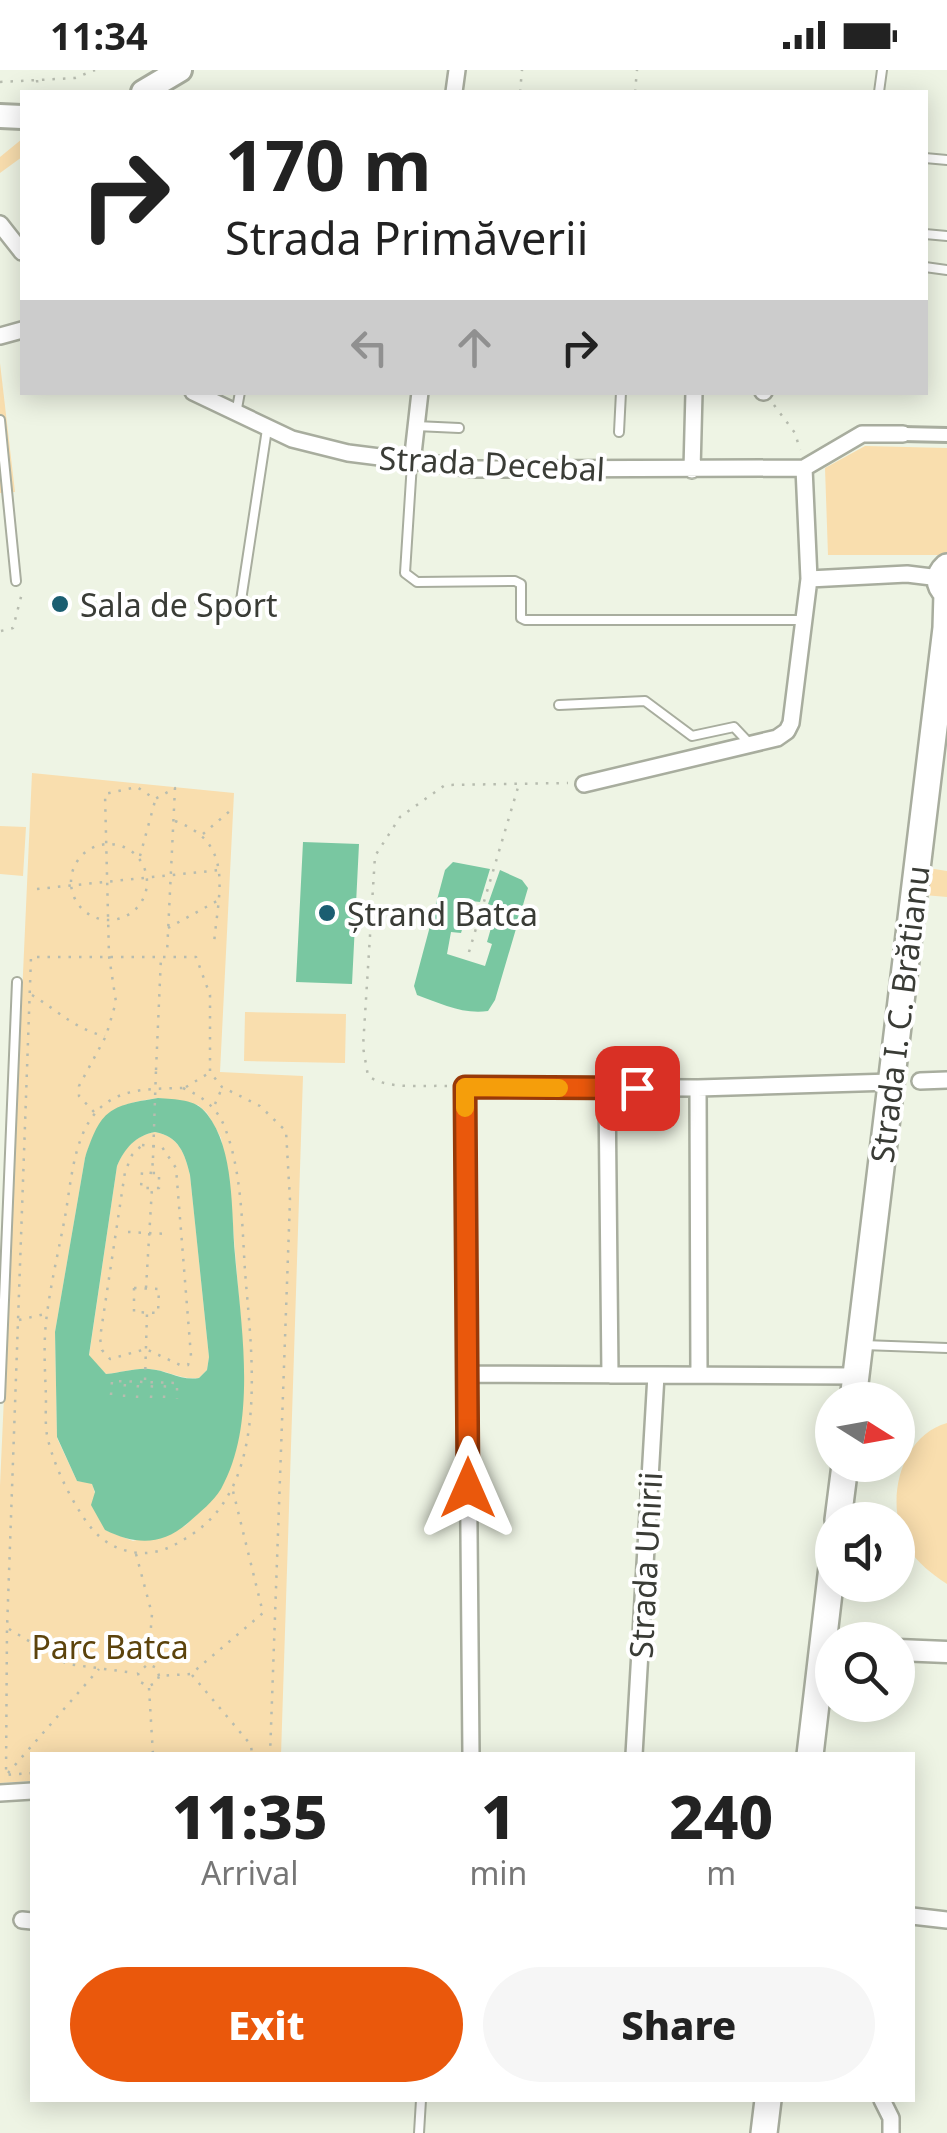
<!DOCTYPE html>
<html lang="en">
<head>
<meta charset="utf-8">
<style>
  body { margin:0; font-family:"Noto Sans",sans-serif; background:#f6f6f6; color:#222; height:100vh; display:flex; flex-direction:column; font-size:38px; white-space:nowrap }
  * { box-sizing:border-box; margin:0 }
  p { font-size:32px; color:#767676 }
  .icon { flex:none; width:55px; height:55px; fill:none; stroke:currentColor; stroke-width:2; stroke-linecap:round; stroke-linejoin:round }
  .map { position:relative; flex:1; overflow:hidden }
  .side { position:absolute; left:30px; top:1682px; width:885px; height:350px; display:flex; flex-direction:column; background:#fff; border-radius:0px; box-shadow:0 5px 25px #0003 }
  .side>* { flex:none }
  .top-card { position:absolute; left:20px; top:20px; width:908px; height:305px; border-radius:0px; box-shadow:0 5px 25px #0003; background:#fff; color:#222; overflow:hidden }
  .needle { width:65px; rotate:101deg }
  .fabs { position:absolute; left:815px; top:1312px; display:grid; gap:20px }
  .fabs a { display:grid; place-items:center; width:100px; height:100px; border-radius:50%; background:#fff; box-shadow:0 5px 25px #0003; font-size:50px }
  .pin { position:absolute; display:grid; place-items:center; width:85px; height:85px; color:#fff; margin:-42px; border-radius:20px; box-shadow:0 5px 15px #0006 }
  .me { position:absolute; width:110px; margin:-55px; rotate:0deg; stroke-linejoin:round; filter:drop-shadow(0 0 8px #0008) }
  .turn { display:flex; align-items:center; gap:35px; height:210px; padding:0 40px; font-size:45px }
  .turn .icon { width:130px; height:130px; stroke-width:2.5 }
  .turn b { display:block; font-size:70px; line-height:85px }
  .lanes { display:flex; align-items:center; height:95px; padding:0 40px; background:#0003; justify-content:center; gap:50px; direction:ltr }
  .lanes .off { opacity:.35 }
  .eta { display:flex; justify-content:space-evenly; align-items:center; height:170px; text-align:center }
  .eta b { font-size:60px; font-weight:800; line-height:70px }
  .primary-button { display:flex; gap:20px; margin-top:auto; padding:20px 40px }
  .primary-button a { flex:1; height:115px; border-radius:60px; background:#ea580c; color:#fff; font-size:40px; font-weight:800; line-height:115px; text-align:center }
  .primary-button a+a { background:#f6f6f6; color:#222 }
  .status { display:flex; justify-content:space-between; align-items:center; height:70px; padding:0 50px; background:#fff; direction:ltr }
  .status svg { height:28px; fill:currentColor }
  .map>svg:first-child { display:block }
  .green { fill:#f9deae; fill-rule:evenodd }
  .water { fill:#79c7a1; fill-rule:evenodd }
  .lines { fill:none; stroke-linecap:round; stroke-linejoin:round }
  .service-casing { stroke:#a8ad9e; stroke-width:12 }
  .pedestrian-casing { stroke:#a8ad9e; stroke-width:18 }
  .minor-casing { stroke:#a8ad9e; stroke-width:20 }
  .tertiary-casing { stroke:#a8ad9e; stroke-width:25 }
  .secondary-casing { stroke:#a8ad9e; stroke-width:28 }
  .primary-casing { stroke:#a8ad9e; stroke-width:30 }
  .path { stroke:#b7bcaf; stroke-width:2.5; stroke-dasharray:2.5 8; stroke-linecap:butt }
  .service { stroke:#fff; stroke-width:8 }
  .pedestrian { stroke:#fff; stroke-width:12 }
  .minor { stroke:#fff; stroke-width:15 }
  .tertiary { stroke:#fff; stroke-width:20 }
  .secondary { stroke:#fff; stroke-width:22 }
  .primary { stroke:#fff; stroke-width:25 }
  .path-bridge { stroke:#b7bcaf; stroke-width:2.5; stroke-dasharray:2.5 8; stroke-linecap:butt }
  .route-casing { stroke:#983908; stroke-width:25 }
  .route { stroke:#ea580c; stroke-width:18 }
  .slow { stroke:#f59e0b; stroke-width:18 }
  .poi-dot { fill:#1b5e71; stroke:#fff; stroke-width:4 }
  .labels { text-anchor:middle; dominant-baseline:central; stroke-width:8; stroke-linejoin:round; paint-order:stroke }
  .street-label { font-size:32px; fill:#3a3c36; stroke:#fff }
  .poi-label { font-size:32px; fill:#3a3c36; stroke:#fff; text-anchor:start }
  .park-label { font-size:32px; fill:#5c430c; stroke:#fff }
</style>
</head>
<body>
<div class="status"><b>11:34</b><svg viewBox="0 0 49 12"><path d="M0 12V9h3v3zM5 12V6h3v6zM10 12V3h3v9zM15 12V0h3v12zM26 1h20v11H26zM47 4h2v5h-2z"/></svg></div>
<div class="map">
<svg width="947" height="2063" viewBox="0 0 947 2063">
  <rect width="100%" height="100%" fill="#eef4e4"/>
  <path class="green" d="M22 69V87L0 103V87Z
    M0 293 15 422 0 423Z
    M865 376 947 378V485H828L825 398Z
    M32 703 234 723 220 1002 303 1006 281 1685H32V1711L0 1713V1416ZM158 1028 198 1035 207 1043 221 1068 230 1120 242 1267V1338L231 1392 220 1420 185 1456 133 1471 105 1460 92 1413 77 1411 57 1368 55 1262 85 1088C100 1044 112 1034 158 1028Z
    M0 756 26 757 23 806 0 804Z
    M928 798 947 801V827L924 825Z
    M245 942 346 944 345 993 244 991Z
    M155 1062C179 1066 185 1084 190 1105L209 1287 207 1300 199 1308C180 1310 167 1300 149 1299 134 1298 121 1303 106 1304L89 1286 117 1096C125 1077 135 1066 155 1062Z
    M947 1353V1514C932 1504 917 1493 908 1477 884 1436 898 1367 947 1353Z"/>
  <path class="water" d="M303 772 359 774 352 914 296 912Z
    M453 792 490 799 480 832 471 831 461 863 451 862 447 884 485 896 492 874 487 872 497 837 488 834 500 800 522 810 528 818 495 930 488 941C464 945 439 933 417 925L414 916 445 800Z
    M158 1028C176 1030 195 1028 207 1044 235 1080 231 1141 235 1185 241 1256 258 1353 221 1419 213 1432 200 1442 189 1452 162 1476 136 1475 105 1460L91 1435 95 1422 92 1414 77 1411 57 1367 55 1262 85 1088C101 1039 109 1036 158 1028ZM155 1062C179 1066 185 1084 190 1105L209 1287 207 1300 199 1308C180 1311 167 1300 149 1299 134 1298 121 1303 106 1304L89 1285 117 1096C125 1078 135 1066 155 1062Z"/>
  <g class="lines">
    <defs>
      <path id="service" d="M879 22 882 0
        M925 88 947 90
        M925 164 947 166
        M925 197 947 200
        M236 344 240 322
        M0 350 16 511
        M416 356 459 358
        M619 362 621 322
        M412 393 405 503 417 512 515 511 521 514V548L525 550H802
        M200 531 240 537 267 359
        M559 635 645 631 692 666 734 657 750 674
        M863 1275 947 1278
        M0 1328 17 912
        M419 2063 421 2030"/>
      <path id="pedestrian" d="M903 364 947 365"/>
      <path id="minor" d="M454 22 457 0
        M0 154 22 182
        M0 266 22 260
        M193 322 292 369 348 383 475 399 804 398 862 364H903
        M763 322H764
        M412 393 420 322
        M692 400 694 322
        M809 509 907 504 940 508
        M584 714 777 668 787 661 791 653 809 509 804 398
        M920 1011 947 1010
        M607 1018 610 1305
        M698 1018 699 1305
        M467 1304 856 1306
        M471 1685 465 1017 698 1018 891 1012
        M634 1685 656 1305
        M0 1723 32 1721
        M912 1846 947 1850
        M22 1850 32 1851
        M882 2030 891 2048V2063"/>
      <path id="tertiary" d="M898 1580 947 1582"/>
      <path id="secondary" d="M143 22 180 0
        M0 46 22 47"/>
      <path id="primary" d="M853 1330 946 558 947 523C938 515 938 505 947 497
        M838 1450 845 1395
        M810 1685 832 1497
        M764 2063 768 2030"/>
    </defs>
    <use href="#service" class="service-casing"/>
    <use href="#pedestrian" class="pedestrian-casing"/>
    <use href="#minor" class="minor-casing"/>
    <use href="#tertiary" class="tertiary-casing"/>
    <use href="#secondary" class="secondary-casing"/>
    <use href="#primary" class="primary-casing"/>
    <path class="path" d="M37 10 38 22
      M0 12 75 8 95 0
      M520 22 522 0
      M635 22 637 0
      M774 335 795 363 800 380
      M1 561 13 558 22 523
      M175 751C236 773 218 823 214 874
      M203 764 231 740
      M71 812a38 38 0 1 1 76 0a38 38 0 1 1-76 0Z
      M140 786 155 731
      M37 819 220 800
      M168 858 217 831
      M469 882 519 714
      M32 925C57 940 76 960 105 966
      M156 1000 161 887
      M447 1016C423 1015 388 1020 368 1006L363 977 375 786 400 747 445 715 568 713
      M186 1017 209 1003
      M183 1018C203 1027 217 1037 225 1058 242 1102 242 1155 245 1201 251 1281 271 1410 194 1463 176 1475 161 1484 139 1483 110 1480 94 1465 80 1442 66 1420 52 1390 47 1365 45 1354 46 1339 46 1327 45 1300 43 1272 47 1244 51 1212 59 1179 65 1147 71 1114 73 1066 98 1040 120 1017 154 1019 183 1018Z
      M215 1034 222 1018
      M94 1042 79 1026V1016L106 966 116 932 109 886 105 724 137 717 155 729 175 718 167 883
      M142 1075 162 1077 176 1098 191 1286 188 1295H180L146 1279 110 1289 102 1280 100 1268 125 1102 132 1085Z
      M152 1103 142 1102 141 1118H159V1103H152L153 1088
      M128 1162 169 1164
      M134 1218 159 1219 158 1243 134 1242Z
      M146 1218 152 1118
      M19 1250 45 1244
      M145 1310 147 1243
      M111 1325 112 1311 177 1313V1329
      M124 1327 125 1313
      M137 1328 138 1314
      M151 1328 152 1315
      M164 1328 165 1315
      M136 1484 152 1544 148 1594
      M9 1559 67 1594 135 1603
      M192 1605 251 1675 252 1685
      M159 1606 157 1598 148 1594 138 1603 140 1612 149 1616 157 1612 159 1606 191 1604 263 1543 233 1421
      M149 1618 153 1685
      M8 1703 99 1599
      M32 1703 6 1705 7 1559 31 887H196L210 925V1002L222 1017 260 1036 286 1061 290 1130 270 1685"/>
    <use href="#service" class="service"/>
    <use href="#pedestrian" class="pedestrian"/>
    <use href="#minor" class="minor"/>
    <use href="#tertiary" class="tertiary"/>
    <use href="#secondary" class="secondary"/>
    <use href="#primary" class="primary"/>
    <path class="path-bridge" d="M153 1088 156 1000"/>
  </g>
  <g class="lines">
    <defs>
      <path id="route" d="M468 1418 465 1017 637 1018"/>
    </defs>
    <use href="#route" class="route-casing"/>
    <use href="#route" class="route"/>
    <path class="slow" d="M465 1038V1017L559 1018"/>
  </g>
  <g class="poi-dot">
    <circle cx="60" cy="534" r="10"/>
    <circle cx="327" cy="843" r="10"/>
  </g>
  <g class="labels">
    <g class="street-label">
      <text transform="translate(492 393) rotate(3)">Strada Decebal</text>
      <text transform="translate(899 944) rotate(-83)">Strada I. C. Brătianu</text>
      <text transform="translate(645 1495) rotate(-87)">Strada Unirii</text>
    </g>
    <g class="poi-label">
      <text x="80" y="534">Sala de Sport</text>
      <text x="347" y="843">Ștrand Batca</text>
    </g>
    <g class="park-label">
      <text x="110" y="1576">Parc Batca</text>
    </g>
  </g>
</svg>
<div class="fabs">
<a><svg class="needle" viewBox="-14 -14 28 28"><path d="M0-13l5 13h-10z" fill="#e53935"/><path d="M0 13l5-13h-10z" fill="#767676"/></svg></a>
<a><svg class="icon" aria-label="sound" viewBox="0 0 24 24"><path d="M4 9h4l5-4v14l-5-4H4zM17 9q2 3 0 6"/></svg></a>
<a><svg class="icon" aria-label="search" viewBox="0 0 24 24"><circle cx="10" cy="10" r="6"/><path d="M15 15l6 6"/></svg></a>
</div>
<div class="pin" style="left:637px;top:1018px;background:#d93025"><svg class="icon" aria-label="arrive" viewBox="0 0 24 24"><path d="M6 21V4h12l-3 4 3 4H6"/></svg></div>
<svg class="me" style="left:468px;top:1418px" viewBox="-20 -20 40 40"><path d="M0-17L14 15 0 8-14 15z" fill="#ea580c" stroke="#fff" stroke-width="4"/></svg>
<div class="top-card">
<div class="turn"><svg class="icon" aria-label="right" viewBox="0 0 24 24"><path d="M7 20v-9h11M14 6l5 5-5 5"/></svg><div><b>170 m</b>Strada Primăverii</div></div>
<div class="lanes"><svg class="icon off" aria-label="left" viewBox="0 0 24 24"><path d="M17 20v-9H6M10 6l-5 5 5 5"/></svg><svg class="icon off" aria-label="ahead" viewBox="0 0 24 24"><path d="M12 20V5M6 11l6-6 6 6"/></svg><svg class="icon" aria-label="right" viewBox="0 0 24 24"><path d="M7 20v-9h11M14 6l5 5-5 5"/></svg></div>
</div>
<section class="side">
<div class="eta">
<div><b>11:35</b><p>Arrival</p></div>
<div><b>1</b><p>min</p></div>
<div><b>240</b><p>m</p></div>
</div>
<div class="primary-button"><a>Exit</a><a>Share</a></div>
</section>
</div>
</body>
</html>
